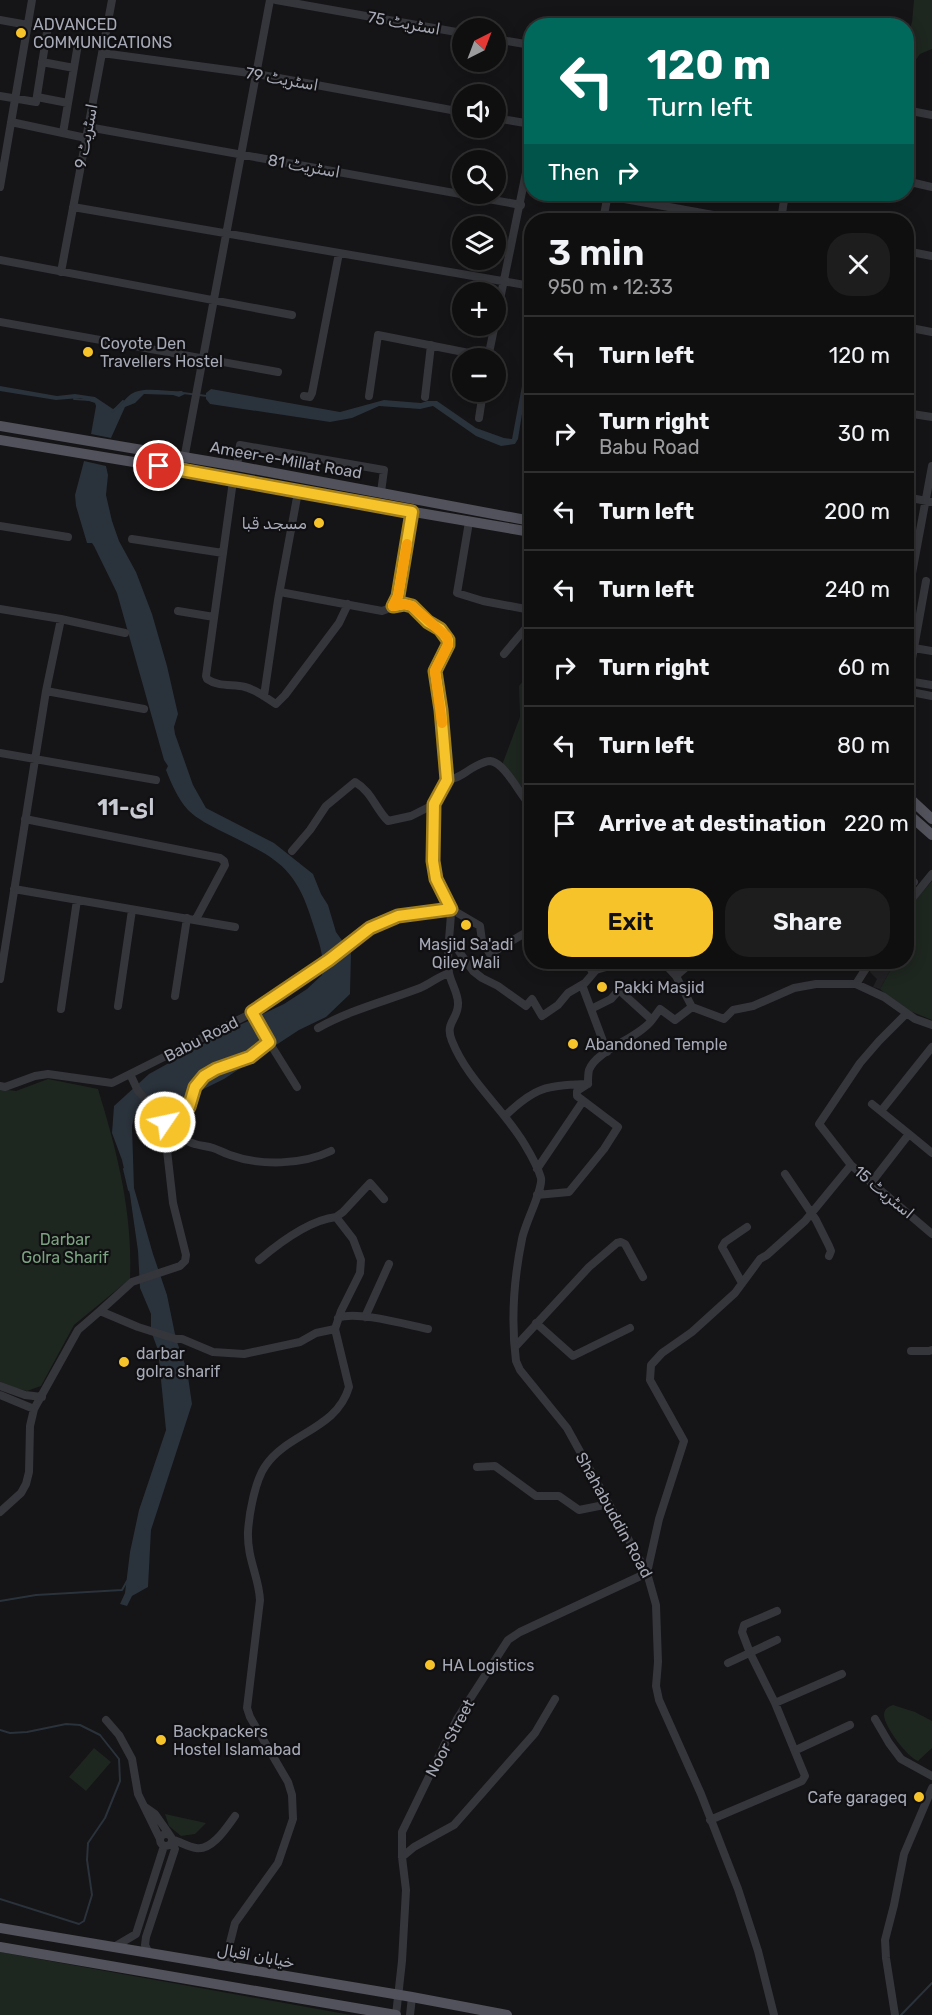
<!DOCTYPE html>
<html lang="en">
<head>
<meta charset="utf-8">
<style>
  body { margin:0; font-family:Rubik,"Noto Sans Arabic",sans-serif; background:#1e1d1e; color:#f1f3f6; height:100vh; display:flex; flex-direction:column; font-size:22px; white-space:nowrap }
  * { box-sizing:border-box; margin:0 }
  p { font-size:20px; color:#9c9c9f }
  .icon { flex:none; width:33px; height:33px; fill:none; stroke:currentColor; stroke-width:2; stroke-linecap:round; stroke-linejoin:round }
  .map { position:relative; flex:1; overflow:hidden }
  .drawer { position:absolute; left:524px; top:213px; width:390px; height:756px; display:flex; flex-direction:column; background:#100f10; border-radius:24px; box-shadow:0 3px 15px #0003,0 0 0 2px #302f30 }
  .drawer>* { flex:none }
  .banner { position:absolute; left:524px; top:18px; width:390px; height:183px; border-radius:24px; box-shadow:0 3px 15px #0003,0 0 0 2px #302f30; background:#00695c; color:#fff; overflow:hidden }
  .needle { width:39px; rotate:42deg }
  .tools { position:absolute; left:452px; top:18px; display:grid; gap:12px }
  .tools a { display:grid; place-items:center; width:54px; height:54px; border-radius:50%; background:#100f10; box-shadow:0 3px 15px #0003,0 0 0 2px #302f30; font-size:30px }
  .pin { position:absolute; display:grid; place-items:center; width:51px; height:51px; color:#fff; margin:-26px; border:3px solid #fff; border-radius:50%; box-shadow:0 2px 6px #0007 }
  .me { position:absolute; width:66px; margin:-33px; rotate:56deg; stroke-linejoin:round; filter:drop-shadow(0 0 4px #0008) }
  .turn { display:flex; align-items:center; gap:21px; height:126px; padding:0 24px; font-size:27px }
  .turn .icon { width:78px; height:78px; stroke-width:2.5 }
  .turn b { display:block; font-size:42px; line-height:51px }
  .then { display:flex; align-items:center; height:57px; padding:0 24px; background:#0003; gap:12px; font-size:22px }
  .round { display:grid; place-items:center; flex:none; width:63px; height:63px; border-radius:24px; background:#1e1d1e }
  .overview { display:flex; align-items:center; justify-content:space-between; height:102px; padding:0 24px }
  h1 { font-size:36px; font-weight:600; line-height:45px }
  .action { display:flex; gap:12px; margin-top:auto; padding:12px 24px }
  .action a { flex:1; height:69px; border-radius:24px; background:#f7c32b; color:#111; font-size:24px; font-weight:600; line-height:69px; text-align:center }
  .action a+a { background:#1e1d1e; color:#f1f3f6 }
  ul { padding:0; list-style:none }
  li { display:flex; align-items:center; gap:18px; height:78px; padding:0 24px; border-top:2px solid #302f30 }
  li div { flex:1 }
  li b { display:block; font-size:22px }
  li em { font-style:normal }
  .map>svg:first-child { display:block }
  .built { fill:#212023 }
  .green { fill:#1e2620 }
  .water { fill:#2a323b }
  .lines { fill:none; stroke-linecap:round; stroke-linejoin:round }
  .stream { stroke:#2a323b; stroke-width:2 }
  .minor { stroke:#35363b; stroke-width:8 }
  .major { stroke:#51525b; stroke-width:10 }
  .route-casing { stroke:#a17f1c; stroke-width:15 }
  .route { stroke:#f7c32b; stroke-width:10 }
  .slow { stroke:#f59e0b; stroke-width:10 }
  .poi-dot { fill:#f7c32b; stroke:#100f11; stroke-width:2 }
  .labels { text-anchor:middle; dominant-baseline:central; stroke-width:4.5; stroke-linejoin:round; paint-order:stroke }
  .street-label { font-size:16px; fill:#a6aab7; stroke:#100f11 }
  .poi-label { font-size:16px; fill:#a6aab7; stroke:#100f11; text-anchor:start }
  .park-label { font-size:16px; fill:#7ca381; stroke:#100f11 }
  .district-label { font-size:22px; font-weight:bold; fill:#c7c9d3; stroke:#100f11 }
</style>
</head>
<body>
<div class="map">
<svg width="932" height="2015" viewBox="0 0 932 2015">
  <rect width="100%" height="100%" fill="#151416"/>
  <path class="built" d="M875 962H895L880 989 873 987 877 979 870 972Z"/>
  <path class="green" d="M914 0H932V49L920 54 915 61H908V35L912 22Z
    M531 671V797L502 765 520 717 519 686Z
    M932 881V1020L900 1007 880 989 895 962H906V911Z
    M48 1079 98 1089C117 1151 133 1213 130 1279L74 1325 41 1386 27 1391 0 1384V1089L16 1091Z
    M893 1705 915 1712 932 1721V1748L918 1761C907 1757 884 1726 884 1715 884 1709 888 1707 893 1705Z
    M94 1748 111 1762 86 1791 69 1777Z
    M165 1814 206 1823 195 1834 181 1836 169 1826Z
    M0 1952 351 2015H0Z"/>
  <path class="water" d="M531 338V358L518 439 515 444 501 446 476 436 433 406 420 409 379 406 352 418 330 422 210 404 206 399V393L211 389 340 412 384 400 421 403 427 401H437L476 428 504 438 512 439Z
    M0 386 57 396 75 394 95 397 113 409C122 407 125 396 135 392 148 387 169 392 182 391L185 394 179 397 173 395 144 394 135 403 125 407 111 438 91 434 96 406 95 403 80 398 56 400 6 392 0 391Z
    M84 461 106 466 108 475 106 495 112 521 119 541 136 572 152 614 167 666 178 714 174 727 175 734 193 785 206 808 274 843 313 874 321 894 328 905 336 932 351 953 350 994 326 1017 299 1030 224 1079 167 1107 135 1113 132 1126 134 1188 153 1254 167 1295 176 1339 187 1370 192 1404 151 1530 148 1587 132 1596 127 1606 120 1604 125 1593 130 1552 139 1510 166 1430 158 1350 151 1331V1314L140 1288 138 1251 130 1195 122 1160 112 1133 114 1106 149 1074 225 1032 284 1004 307 989 322 975C325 955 318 940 312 921 295 864 273 857 223 832 211 826 197 819 188 810 178 799 171 783 166 770L168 766 164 760 117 593 94 546 92 543H87L76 506 75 495Z"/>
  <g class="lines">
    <path class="stream" d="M183 393 207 396
      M74 399 90 400
      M112 412 123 401
      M124 1169 129 1190
      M0 1601 36 1595 122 1590 127 1581
      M0 1730 10 1733 27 1732 66 1724 80 1725 100 1735 119 1759 120 1781 105 1818 88 1843 87 1860 92 1895 84 1921 79 1924 0 1899
      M901 2015 932 1983"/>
    <path class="minor" d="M276 0 462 33
      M0 20 28 25
      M495 39 531 45
      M102 53 257 74 462 112
      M42 62 74 68
      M0 96 36 102 47 32
      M37 97 68 103
      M906 110 932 115
      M495 118 531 124
      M11 122 86 138
      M88 127 521 205
      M63 133 78 44
      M906 181 932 187
      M0 187 32 0
      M608 196 741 220
      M73 207 531 286
      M603 220 608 194
      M781 220 785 194
      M906 251 932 256
      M0 260 292 315
      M61 272 112 0
      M0 322 278 372
      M906 327 932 332
      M488 358 531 148
      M304 396 310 397 312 393 339 253
      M369 396 378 335 489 357
      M425 397 431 345
      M906 413 932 417
      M479 418 483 392
      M237 466 240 445 384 470 381 492
      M182 470 270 0
      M233 481 206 676 207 679C218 687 233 684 245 687 257 690 266 698 276 704L285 695 339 623 348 604
      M906 497 932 502
      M469 522 457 593 483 601 531 610
      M0 526 68 537
      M132 539 223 553
      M911 579 932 466
      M280 592 382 611 393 607 398 596 412 512
      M0 609 61 619 125 633
      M178 611 214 617
      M914 648 932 651
      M504 654 531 622
      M908 681 932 685
      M46 691 144 709
      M906 691 932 696
      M906 692 926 581
      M264 696 278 600 298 492
      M0 753 156 780
      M447 780C459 779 466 771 476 766 480 764 486 761 490 761 505 762 521 797 531 806
      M434 804 433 861 436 879 451 909 480 926 482 941 490 954 525 933 531 932
      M25 819 220 858 224 861 225 865 196 919
      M292 851 310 830 326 806 355 782C372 792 375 808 388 821L411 816 433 805 447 780 441 710 435 676V671L448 645V640L444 633 428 622 412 606 404 604 393 606
      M906 875 914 882
      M14 889 235 927
      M906 906 932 874
      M451 909C451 929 446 952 449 973 451 983 458 993 458 1003 459 1019 444 1022 452 1041 468 1081 504 1109 525 1145 531 1155 538 1167 541 1178 543 1190 525 1223 522 1239 514 1278 511 1322 516 1361L520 1370 567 1428 647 1573 656 1605 658 1662 656 1686 659 1700 701 1794 738 1889 758 1951 774 2015
      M450 939 473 971 482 978 498 986 526 1006 532 999 542 1016 558 1005 568 993 585 983 596 970 623 962
      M587 962 593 973
      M629 962 639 965 665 964 676 976 692 1007 724 1019 733 1010 753 1006 794 988 816 984H856L884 997 915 1019 932 1025
      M676 976 692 962
      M0 979 46 691 61 619
      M856 984 870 962
      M582 985 607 1052
      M175 996 187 918
      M118 1006 132 910
      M61 1009 77 900
      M591 1009 611 999 619 990 652 1020 660 1009 675 1020 692 1007
      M906 1014 879 1041 860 1063 819 1124 851 1165 932 1234
      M318 1028C350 1010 386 1001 420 988 430 984 437 977 449 973
      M269 1042 297 1087
      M130 1074 138 1091 166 1121
      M588 1084C588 1080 588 1074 589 1070 596 1050 639 1038 652 1020
      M0 1086 5 1087 35 1076 48 1074 112 1083 252 1013 329 960 370 928 398 916 451 909
      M872 1104 909 1134
      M881 1111 932 1047
      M505 1116C536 1086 546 1086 587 1084
      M165 1122C173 1131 183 1141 195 1144 201 1146 207 1146 213 1148 219 1150 224 1153 230 1155 260 1166 302 1165 331 1151
      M537 1169 583 1101
      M785 1174 816 1220 829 1246 831 1251 829 1256
      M871 1183 909 1134 932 1153
      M537 1195 569 1192 604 1149 618 1127 577 1096V1091L588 1084
      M336 1217 343 1212 370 1183 384 1199
      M742 1283 722 1247 725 1242 747 1227
      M100 1311 132 1282 180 1266 185 1261 186 1255 173 1203 164 1124 189 1107 195 1087 204 1076 216 1069 250 1057 269 1042 252 1013
      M365 1317 389 1264
      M338 1318C355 1310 408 1325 428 1329
      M536 1323 573 1356 630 1328
      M515 1347 589 1267 617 1243 621 1242 625 1244 643 1277
      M911 1351H929L932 1350
      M0 1386 25 1395 42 1397
      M0 1395 34 1409
      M477 1467 495 1466 536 1496H559L579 1510 609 1504
      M0 1512 21 1493 26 1484 29 1472 30 1426 34 1409 78 1330 100 1311 138 1327 176 1339H182L213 1352 244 1354 300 1342 316 1333 335 1329
      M728 1663 777 1640
      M775 1703 842 1674
      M875 1719 889 1743 901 1759 932 1776
      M106 1720 119 1735 132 1759 138 1794 160 1839
      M796 1750 850 1725
      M145 1807 155 1814 169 1834
      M710 1820 802 1781 805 1776 775 1703 750 1653 742 1632 744 1625 777 1611
      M160 1840a6 6 0 1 1 12 0a6 6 0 1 1-12 0Z
      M173 1840C181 1842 188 1847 196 1848 212 1851 227 1827 235 1816
      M402 1857 414 1847 454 1825 535 1733 555 1699
      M114 1947 136 1934 164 1846
      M149 1953 145 1945 146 1937 175 1849 172 1844
      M224 1966 235 1923 278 1863 293 1819 292 1795 288 1782 250 1717 247 1708 260 1600C259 1577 247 1559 248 1532 249 1514 255 1480 266 1465 288 1433 337 1429 349 1387L335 1329 341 1311 360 1273 361 1260 353 1239 336 1217C310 1220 279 1243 259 1260
      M396 2015 402 1961 406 1890 402 1857V1832L457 1719 508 1640 520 1632 647 1573 659 1519 684 1441 650 1380 651 1365 662 1353 692 1332 735 1293 760 1259 767 1255 805 1221 851 1165
      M410 2015 412 1997
      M895 2015 886 1958 885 1940 894 1905 904 1854 932 1788"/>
    <path class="major" d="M0 426 237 466 531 521
      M0 440 182 470 233 481 531 532
      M906 795 932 819
      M906 812 932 835
      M0 1928 412 1997 507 2015
      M0 1947 396 2015"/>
  </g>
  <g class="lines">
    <defs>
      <path id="route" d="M159 466 412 512 398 596 393 606 404 604 412 606 428 622 440 629 448 640V645L435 671 441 710 447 780 434 804 433 861 436 879 451 909 398 916 370 928 329 960 252 1012 269 1042 250 1057 216 1069 204 1076 195 1087 189 1107 165 1122"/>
    </defs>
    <use href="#route" class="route-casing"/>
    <use href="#route" class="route"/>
    <path class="slow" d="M407 544 398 596 393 606 404 604 412 606 447 637 448 645 435 671 442 723"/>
  </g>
  <g class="poi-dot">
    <circle cx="21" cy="33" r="6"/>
    <circle cx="88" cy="352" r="6"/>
    <circle cx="319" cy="523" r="6"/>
    <circle cx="466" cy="925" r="6"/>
    <circle cx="602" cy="987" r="6"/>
    <circle cx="573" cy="1044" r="6"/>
    <circle cx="124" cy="1362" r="6"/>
    <circle cx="430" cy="1665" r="6"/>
    <circle cx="161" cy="1740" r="6"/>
    <circle cx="919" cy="1797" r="6"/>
  </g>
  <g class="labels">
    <g class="street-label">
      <text transform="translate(404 23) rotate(10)">اسٹریٹ 75</text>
      <text transform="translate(282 79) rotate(10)">اسٹریٹ 79</text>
      <text transform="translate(86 136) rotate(-79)">اسٹریٹ 9</text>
      <text transform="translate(304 166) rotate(10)">اسٹریٹ 81</text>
      <text transform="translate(286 460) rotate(10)">Ameer-e-Millat Road</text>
      <text transform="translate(201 1039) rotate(-27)">Babu Road</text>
      <text transform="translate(884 1192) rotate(40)">اسٹریٹ 15</text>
      <text transform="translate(614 1515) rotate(61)">Shahabuddin Road</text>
      <text transform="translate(450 1738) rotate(-62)">Noor Street</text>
      <text transform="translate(256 1956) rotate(10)">خیابان اقبال</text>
    </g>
    <g class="poi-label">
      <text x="33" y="24">ADVANCED<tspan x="33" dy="18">COMMUNICATIONS</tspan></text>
      <text x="100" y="343">Coyote Den<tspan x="100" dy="18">Travellers Hostel</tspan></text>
      <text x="307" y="523" text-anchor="end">مسجد قبا</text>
      <text x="466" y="944" text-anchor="middle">Masjid Sa'adi<tspan x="466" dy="18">Qiley Wali</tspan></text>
      <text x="614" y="987">Pakki Masjid</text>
      <text x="585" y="1044">Abandoned Temple</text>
      <text x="136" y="1353">darbar<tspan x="136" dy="18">golra sharif</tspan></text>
      <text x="442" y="1665">HA Logistics</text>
      <text x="173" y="1731">Backpackers<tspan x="173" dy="18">Hostel Islamabad</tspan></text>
      <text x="907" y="1797" text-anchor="end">Cafe garageq</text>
    </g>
    <g class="park-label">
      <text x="65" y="1239">Darbar<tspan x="65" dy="18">Golra Sharif</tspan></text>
    </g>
    <g class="district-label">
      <text x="126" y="807">ای-11</text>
    </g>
  </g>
</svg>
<div class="tools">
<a><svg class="needle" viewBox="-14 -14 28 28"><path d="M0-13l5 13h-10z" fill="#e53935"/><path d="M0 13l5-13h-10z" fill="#9c9c9f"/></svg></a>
<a><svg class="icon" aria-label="sound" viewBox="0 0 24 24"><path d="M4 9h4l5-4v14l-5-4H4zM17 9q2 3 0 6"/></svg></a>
<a><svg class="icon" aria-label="search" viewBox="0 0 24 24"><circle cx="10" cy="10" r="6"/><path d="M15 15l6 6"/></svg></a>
<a><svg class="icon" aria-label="layers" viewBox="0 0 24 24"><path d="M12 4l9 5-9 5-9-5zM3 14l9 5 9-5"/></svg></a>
<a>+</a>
<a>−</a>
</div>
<div class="pin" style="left:159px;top:466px;background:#d93025"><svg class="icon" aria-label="arrive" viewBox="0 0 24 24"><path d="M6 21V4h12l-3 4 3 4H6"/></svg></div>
<svg class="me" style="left:165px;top:1122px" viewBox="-20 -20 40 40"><circle r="17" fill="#f7c32b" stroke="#fff" stroke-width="3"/><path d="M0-11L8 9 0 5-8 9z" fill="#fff"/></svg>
<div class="banner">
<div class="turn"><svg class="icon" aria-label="left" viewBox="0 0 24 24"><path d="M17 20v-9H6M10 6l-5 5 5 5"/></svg><div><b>120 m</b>Turn left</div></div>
<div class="then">Then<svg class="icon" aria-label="right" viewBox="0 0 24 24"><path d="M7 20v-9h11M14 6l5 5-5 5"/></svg></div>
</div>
<section class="drawer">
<div class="overview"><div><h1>3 min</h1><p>950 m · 12:33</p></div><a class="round"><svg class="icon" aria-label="close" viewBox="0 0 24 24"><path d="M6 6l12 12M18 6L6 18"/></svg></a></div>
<ul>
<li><svg class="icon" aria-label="left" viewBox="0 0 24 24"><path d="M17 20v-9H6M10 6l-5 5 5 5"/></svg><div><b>Turn left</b></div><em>120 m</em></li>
<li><svg class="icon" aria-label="right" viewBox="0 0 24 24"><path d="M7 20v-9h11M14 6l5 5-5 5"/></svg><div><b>Turn right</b><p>Babu Road</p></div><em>30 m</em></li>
<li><svg class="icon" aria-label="left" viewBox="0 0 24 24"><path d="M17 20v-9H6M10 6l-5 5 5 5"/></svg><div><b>Turn left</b></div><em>200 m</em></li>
<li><svg class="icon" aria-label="left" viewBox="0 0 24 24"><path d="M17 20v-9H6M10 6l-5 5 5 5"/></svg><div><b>Turn left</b></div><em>240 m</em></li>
<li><svg class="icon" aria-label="right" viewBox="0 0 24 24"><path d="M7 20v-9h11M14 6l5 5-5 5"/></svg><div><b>Turn right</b></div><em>60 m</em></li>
<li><svg class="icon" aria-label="left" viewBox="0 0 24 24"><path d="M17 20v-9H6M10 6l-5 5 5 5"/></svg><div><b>Turn left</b></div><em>80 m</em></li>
<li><svg class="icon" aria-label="arrive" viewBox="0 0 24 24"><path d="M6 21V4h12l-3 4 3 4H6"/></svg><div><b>Arrive at destination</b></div><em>220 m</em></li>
</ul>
<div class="action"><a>Exit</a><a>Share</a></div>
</section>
</div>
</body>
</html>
